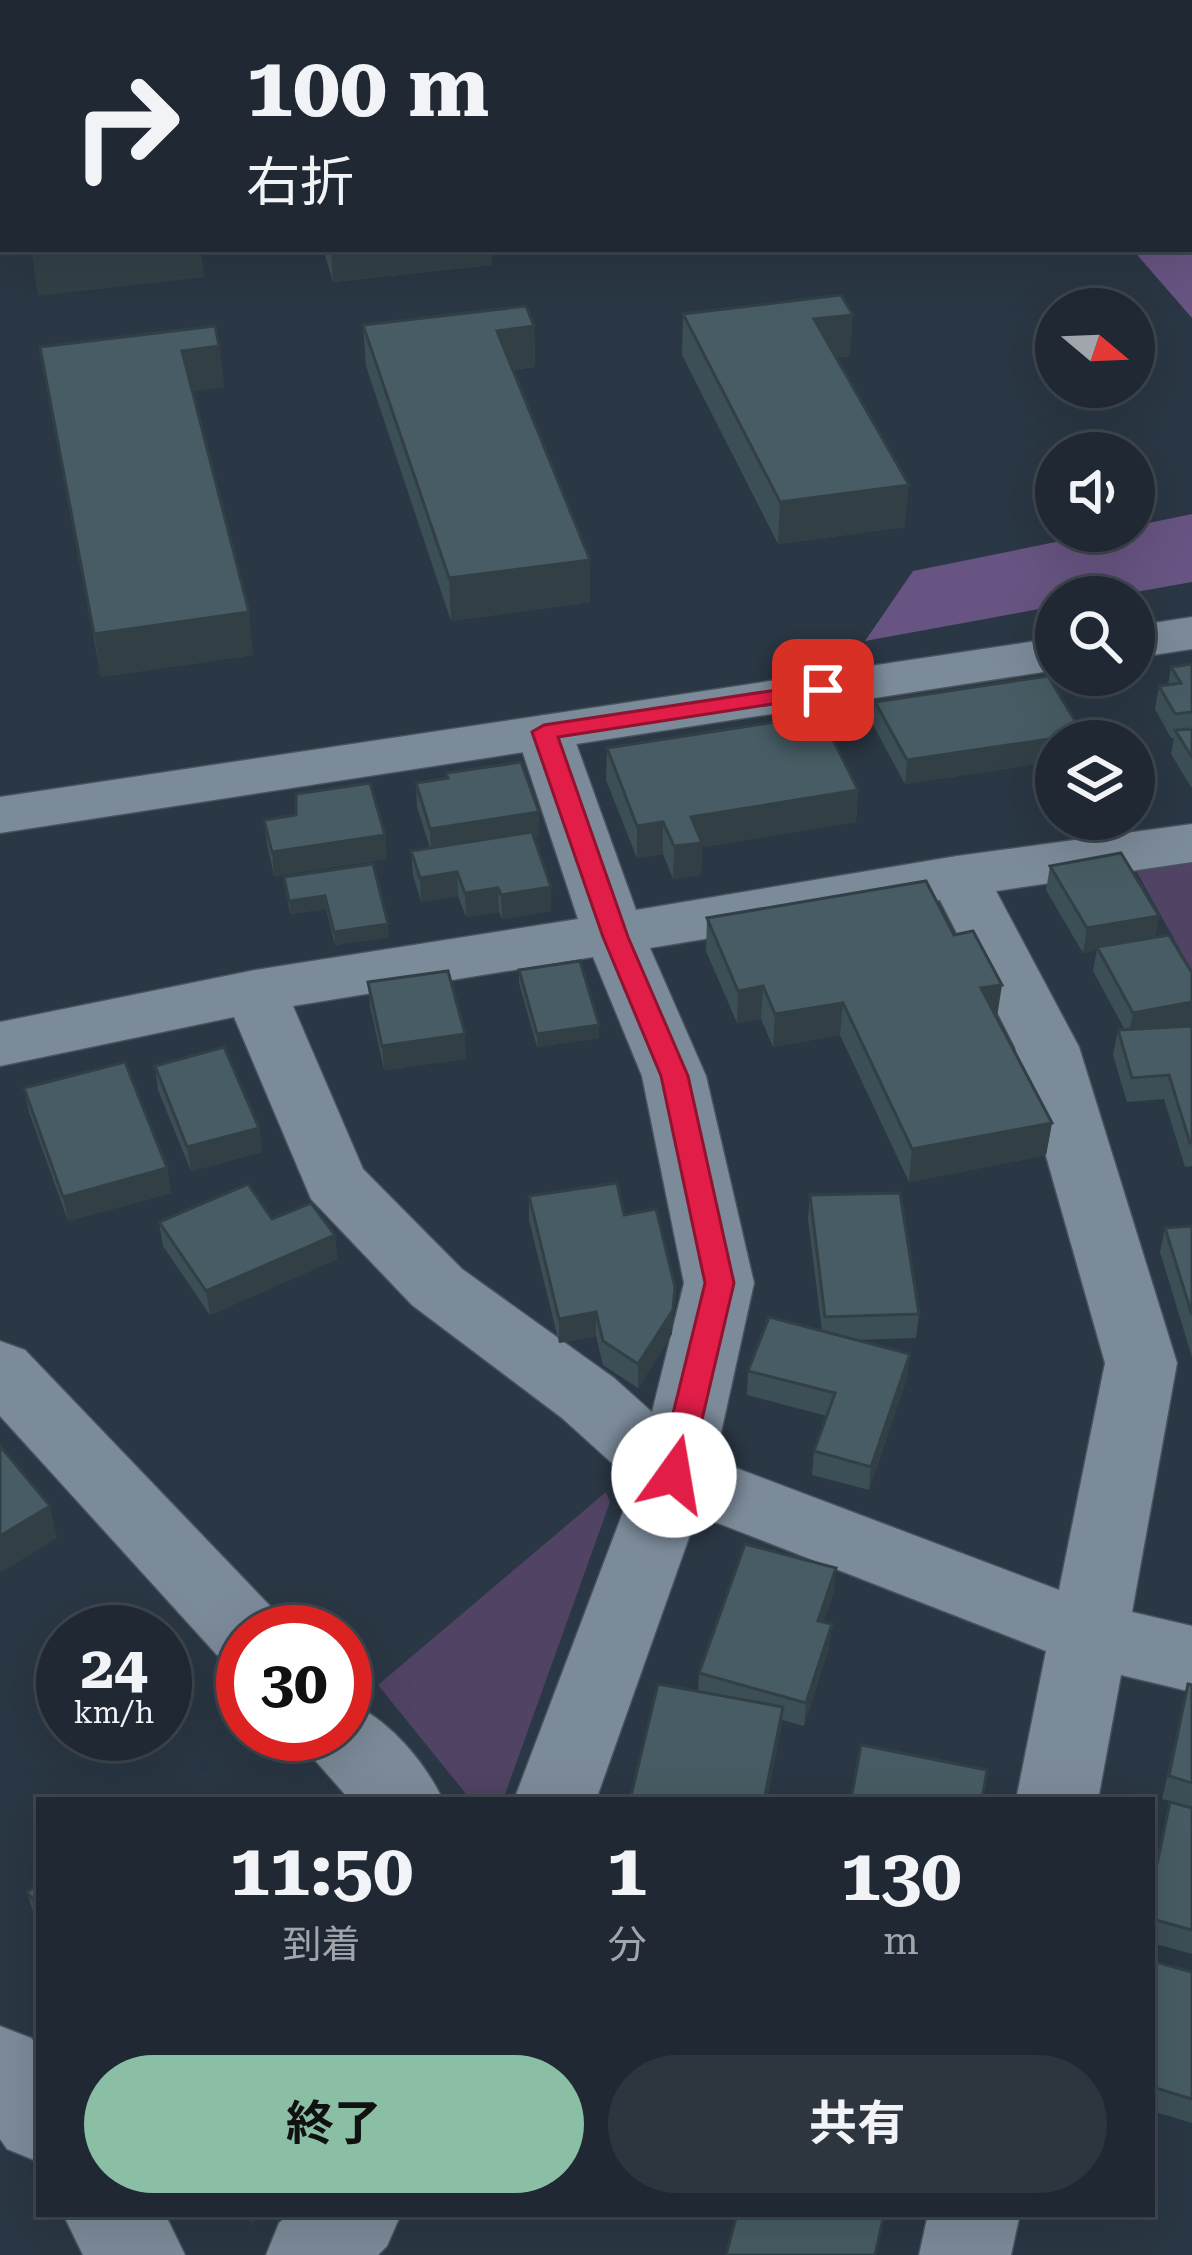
<!DOCTYPE html>
<html lang="ja">
<head>
<meta charset="utf-8">
<style>
  body { margin:0; font-family:"Roboto Serif","Noto Sans JP",serif; background:#2d353f; color:#f1f3f6; height:100vh; display:flex; flex-direction:column; font-size:45px; white-space:nowrap }
  * { box-sizing:border-box; margin:0 }
  p { font-size:39px; color:#a2a6ac }
  .icon { flex:none; width:66px; height:66px; fill:none; stroke:currentColor; stroke-width:2; stroke-linecap:round; stroke-linejoin:round }
  .map { position:relative; flex:1; overflow:hidden }
  .details { position:absolute; left:36px; top:1797px; width:1119px; height:420px; display:flex; flex-direction:column; background:#202933; border-radius:0px; box-shadow:0 12px 48px #0002,0 0 0 3px #3d454e }
  .details>* { flex:none }
  .top-card { position:absolute; left:0px; top:0px; width:1194px; height:252px; box-shadow:0 12px 48px #0002,0 0 0 3px #3d454e; background:#202933; color:#f1f3f6; overflow:hidden }
  .needle { width:78px; rotate:109deg }
  .buttons { position:absolute; left:1035px; top:288px; display:grid; gap:24px }
  .buttons a { display:grid; place-items:center; width:120px; height:120px; border-radius:50%; background:#202933; box-shadow:0 12px 48px #0002,0 0 0 3px #3d454e; font-size:60px }
  .speed { position:absolute; left:36px; top:1605px; display:flex; gap:24px; font-size:60px; font-weight:700; text-align:center }
  .speed>* { display:grid; place-content:center; width:156px; height:156px; border-radius:50%; background:#202933; box-shadow:0 12px 48px #0002,0 0 0 3px #3d454e; line-height:1 }
  .speed small { font-size:30px; font-weight:400 }
  .speed .limit { border:18px solid #d22; background:#fff; color:#111 }
  .pin { position:absolute; display:grid; place-items:center; width:102px; height:102px; color:#fff; margin:-51px; border-radius:24px; box-shadow:0 6px 18px #0006 }
  .me { position:absolute; width:132px; margin:-66px; rotate:13deg; stroke-linejoin:round; filter:drop-shadow(0 0 9px #0008) }
  .turn { display:flex; align-items:center; gap:42px; height:252px; padding:0 48px; font-size:54px }
  .turn .icon { width:156px; height:156px; stroke-width:2.5 }
  .turn b { display:block; font-size:84px; line-height:102px }
  .eta { display:flex; justify-content:space-evenly; align-items:center; height:204px; text-align:center }
  .eta b { font-size:72px; font-weight:700; line-height:84px }
  .action { display:flex; gap:24px; margin-top:auto; padding:24px 48px }
  .action a { flex:1; height:138px; border-radius:72px; background:#8abfa5; color:#111; font-size:48px; font-weight:700; line-height:138px; text-align:center }
  .action a+a { background:#2d353f; color:#f1f3f6 }
  .map>svg:first-child { display:block }
  .green { fill:#504363 }
  .forest { fill:#675482 }
  .lines { fill:none; stroke-linecap:round; stroke-linejoin:round }
  .minor-casing { stroke:#47525d; stroke-width:3 }
  .tertiary-casing { stroke:#47525d; stroke-width:3 }
  .minor { fill:#7c8b9a; fill-rule:evenodd }
  .tertiary { fill:#7c8b9a; fill-rule:evenodd }
  .wall { fill:#3d4f56 }
  .shaded-wall { fill:#324046 }
  .building { fill:#475c64; stroke:#324046; stroke-width:3 }
  .route { fill:#e11d48; stroke:#92132f; stroke-width:3 }
</style>
</head>
<body>
<div class="map">
<svg width="1192" height="2255" viewBox="0 0 1192 2255">
  <rect width="100%" height="100%" fill="#2a3744"/>
  <path class="green" d="M1192 858V971L1135 869Z
    M606 1492 610 1502 503 1800H471L378 1685Z"/>
  <path class="forest" d="M1191 187 1192 188V318L1132 249H1191Z
    M1192 514V582L1108 597H1056V606L865 641 913 571 1110 531H1134V526Z"/>
  <g class="lines">
    <defs>
      <path id="minor" d="M0 0H34L36 3H3V12Z
        M257 0H297L298 3H258Z
        M439 0H481L483 3H441Z
        M3 141V167L0 168V142Z
        M544 715 564 720 572 732 636 910 957 856 1192 824V862L996 891 1079 1047 1177 1363 1132 1612 1192 1626V1692L1121 1675 1098 1800H1016L1046 1651 697 1515 596 1800H514L634 1483 562 1418 412 1305 311 1199 234 1017 0 1066V1022L255 970 578 919 516 732 524 720ZM940 900 1015 1047 1105 1363 1059 1590 715 1460 754 1283 706 1076 650 948ZM593 957 642 1076 684 1283 652 1412 614 1378 462 1269 363 1169 293 1006Z
        M0 1341 25 1350 273 1609 284 1632H243V1664L217 1655 0 1416Z
        M345 1701C386 1716 424 1760 443 1800H350L313 1758 301 1734H345Z
        M0 2026 31 2038 39 2048V2162L7 2149 0 2139Z
        M63 2214H165L185 2255H83Z
        M289 2214H401L387 2246 378 2255H266L279 2223Z
        M928 2214H1020L1011 2255H919Z"/>
      <path id="tertiary" d="M979 0H1022L1024 3H981Z
        M1191 95 1192 96V122L1191 121Z
        M1192 617V649L1134 658V626Z
        M1056 638V670L0 833V797Z"/>
    </defs>
    <use href="#minor" class="minor-casing"/>
    <use href="#tertiary" class="tertiary-casing"/>
    <use href="#minor" class="minor"/>
    <use href="#tertiary" class="tertiary"/>
  </g>
  <path class="wall" d="M323 249H491L492 265 333 282Z
    M683 314 850 356 836 357 905 527 778 544 682 355Z
    M363 325 534 326 535 367 512 370 590 602 451 621 366 366Z
    M219 346 224 387 192 391 253 655 101 677 40 347Z
    M1192 664V787H1191L1171 754 1174 738H1171L1155 709 1159 686 1168 685 1171 667Z
    M875 702 1083 734 1082 741H1056V761L905 784 873 725Z
    M607 748 858 790 856 822 702 847 701 875 673 879 663 854 637 858 606 780Z
    M446 773 539 812V836L534 837 551 887V911L502 919 499 912 466 917 458 896 421 902 413 875 411 851 430 848 417 807 416 783 446 778Z
    M264 820 387 859 274 876 267 844Z
    M1050 866 1159 916 1155 937 1192 973V1025L1182 1027 1192 1026V1166L1185 1167 1164 1099 1127 1102 1113 1055 1118 1030H1125L1093 971 1097 950 1083 953 1046 890Z
    M284 877 389 937 335 945 326 909 290 914Z
    M707 918 997 1017 1052 1123 1046 1155 909 1182 840 1035 773 1047 761 1019 737 1023 706 951Z
    M519 970 599 1038 537 1047 519 983Z
    M368 982 466 1059 384 1070 370 1006Z
    M155 1066 259 1128 262 1152 191 1171 158 1090Z
    M24 1088 167 1168 171 1193 68 1221 29 1112Z
    M810 1195 919 1314 916 1338 856 1340 910 1354 907 1378 869 1490 812 1475 814 1451 827 1416 747 1395 748 1371 822 1331 808 1219Z
    M529 1196 624 1215 672 1334 638 1388 603 1365 596 1336 559 1343 529 1220Z
    M272 1219 335 1235 337 1259 210 1315 163 1246 159 1222Z
    M1192 1226V1357L1160 1252 1165 1228Z
    M834 1592 823 1622 829 1647 804 1726 782 1720 767 1800H630L698 1691 699 1673Z
    M1188 1684 1192 1685V1807L1162 1799Z
    M1170 1802 1192 1808V1954L1152 1943V1883Z
    M39 1884V1921L34 1915 27 1892Z
    M1152 1961 1192 1972V2123L1152 2111Z"/>
  <path class="shaded-wall" d="M204 0H235V3H194Z
    M412 0H429V3H389Z
    M509 0H538L518 3H509Z
    M95 249H201L204 277 38 296 32 256Z
    M331 249H491L492 265 333 282Z
    M853 315 850 356 811 360 814 319Z
    M534 326 535 367 498 371 497 331Z
    M219 346 224 387 187 392 182 351Z
    M909 485 905 527 778 544 780 502Z
    M590 560V602L451 621 449 578Z
    M249 612 253 655 101 677 94 634Z
    M1083 734 1082 741H1056V761L905 784 907 760Z
    M858 790 856 822 702 847 701 875 673 879 674 846 691 817Z
    M539 812V836L431 853 430 829Z
    M663 822V854L637 858V826Z
    M385 835 387 859 274 876 272 852Z
    M457 872 458 896 421 902 420 878Z
    M551 887V911L502 919 501 895Z
    M498 888 499 912 466 917 465 893Z
    M325 896 326 909 290 914 289 901Z
    M1159 916 1155 940 1083 953 1087 928Z
    M388 924 389 937 335 945 334 932Z
    M1002 985 997 1017 977 1021 981 988Z
    M763 986 761 1019 737 1023 738 991Z
    M1192 1002V1025L1128 1037 1133 1013Z
    M843 1003 840 1035 773 1047 775 1014Z
    M599 1025V1038L537 1047V1034Z
    M465 1034 466 1059 384 1070 382 1046Z
    M1052 1123 1046 1155 909 1182 912 1149Z
    M259 1128 262 1152 191 1171 187 1147Z
    M167 1168 171 1193 68 1221 63 1197Z
    M335 1235 337 1259 210 1315 206 1291Z
    M675 1287 672 1334 638 1388V1364Z
    M596 1312V1336L559 1343V1319Z
    M910 1354 907 1378 869 1490 871 1467Z
    M50 1506 57 1538 0 1573V1536Z
    M836 1568 834 1592 815 1644 818 1621Z
    M832 1624 829 1647 804 1726 806 1703Z
    M783 1707 781 1730 767 1800H764Z
    M248 2214H265L250 2225Z"/>
  <path class="building" d="M120 0H148L151 3H106Z
    M317 0H366L369 3H320Z
    M549 0H593L599 3H553Z
    M3 34V59H0V35Z
    M3 63V90L0 91V64Z
    M0 96H3V122H0Z
    M30 249H95L32 256Z
    M841 295 853 315 814 319 909 485 780 502 683 314Z
    M526 306 534 326 497 331 590 560 449 578 363 325Z
    M215 326 219 346 182 351 249 612 94 634 40 347Z
    M1192 664V712L1175 714 1159 686 1181 683 1171 667Z
    M1048 676 1083 734 907 760 875 702Z
    M821 715 858 790 691 817 702 843 674 846 663 822 637 826 607 748Z
    M1192 729V757L1175 730Z
    M521 762 539 812 430 829 416 783 448 778 446 773Z
    M370 783 385 835 272 852 264 820 296 815V794Z
    M532 832 551 887 501 895 498 888 465 893 457 872 420 878 411 851Z
    M1121 853 1159 916 1087 928 1050 866Z
    M373 864 388 924 334 932 325 896 289 901 284 877Z
    M926 881 954 935 973 931 1002 985 981 988 1052 1123 912 1149 843 1003 775 1014 763 986 738 991 707 918Z
    M1169 935 1192 973V1002L1133 1013 1097 947Z
    M580 961 599 1025 537 1034 519 970Z
    M448 971 465 1034 382 1046 368 982Z
    M1192 1026V1142L1190 1143 1169 1075 1132 1078 1118 1030Z
    M224 1047 259 1128 187 1147 155 1066Z
    M125 1062 167 1168 63 1197 24 1088Z
    M617 1183 624 1215 656 1209 675 1287 673 1310 638 1364 603 1341 596 1312 559 1319 529 1196Z
    M248 1184 272 1219 311 1203 335 1235 206 1291 159 1222Z
    M900 1193 919 1314 825 1317 810 1195Z
    M1192 1226V1315L1165 1228Z
    M769 1317 910 1354 871 1467 814 1451 835 1393 748 1371Z
    M0 1446 50 1506 0 1536Z
    M745 1544 836 1568 818 1621 832 1624 806 1703 699 1673Z
    M658 1684 783 1707 764 1800H630Z
    M1188 1684 1192 1685V1783L1169 1776Z
    M861 1745 987 1770 982 1800H851Z
    M1170 1802 1192 1808V1930L1152 1919V1888Z
    M39 1884V1907L27 1892Z
    M1152 1961 1192 1972V2099L1152 2087Z
    M737 2214H884L875 2255H726Z"/>
  <path class="route" d="M823 683 831 685V695L558 737 628 937 688 1076 734 1283 689 1475 685 1483H663L658 1475 705 1283 661 1076 603 937 532 732 544 725Z"/>
</svg>
<div class="buttons">
<a><svg class="needle" viewBox="-14 -14 28 28"><path d="M0-13l5 13h-10z" fill="#e53935"/><path d="M0 13l5-13h-10z" fill="#a2a6ac"/></svg></a>
<a><svg class="icon" aria-label="sound" viewBox="0 0 24 24"><path d="M4 9h4l5-4v14l-5-4H4zM17 9q2 3 0 6"/></svg></a>
<a><svg class="icon" aria-label="search" viewBox="0 0 24 24"><circle cx="10" cy="10" r="6"/><path d="M15 15l6 6"/></svg></a>
<a><svg class="icon" aria-label="layers" viewBox="0 0 24 24"><path d="M12 4l9 5-9 5-9-5zM3 14l9 5 9-5"/></svg></a>
</div>
<div class="speed"><div>24<small>km/h</small></div><div class="limit">30</div></div>
<div class="pin" style="left:823px;top:690px;background:#d93025"><svg class="icon" aria-label="arrive" viewBox="0 0 24 24"><path d="M6 21V4h12l-3 4 3 4H6"/></svg></div>
<svg class="me" style="left:674px;top:1475px" viewBox="-20 -20 40 40"><circle r="19" fill="#fff"/><path d="M0-13L10 11 0 6-10 11z" fill="#e11d48"/></svg>
<div class="top-card">
<div class="turn"><svg class="icon" aria-label="right" viewBox="0 0 24 24"><path d="M7 20v-9h11M14 6l5 5-5 5"/></svg><div><b>100 m</b>右折</div></div>
</div>
<section class="details">
<div class="eta">
<div><b>11:50</b><p>到着</p></div>
<div><b>1</b><p>分</p></div>
<div><b>130</b><p>m</p></div>
</div>
<div class="action"><a>終了</a><a>共有</a></div>
</section>
</div>
</body>
</html>
